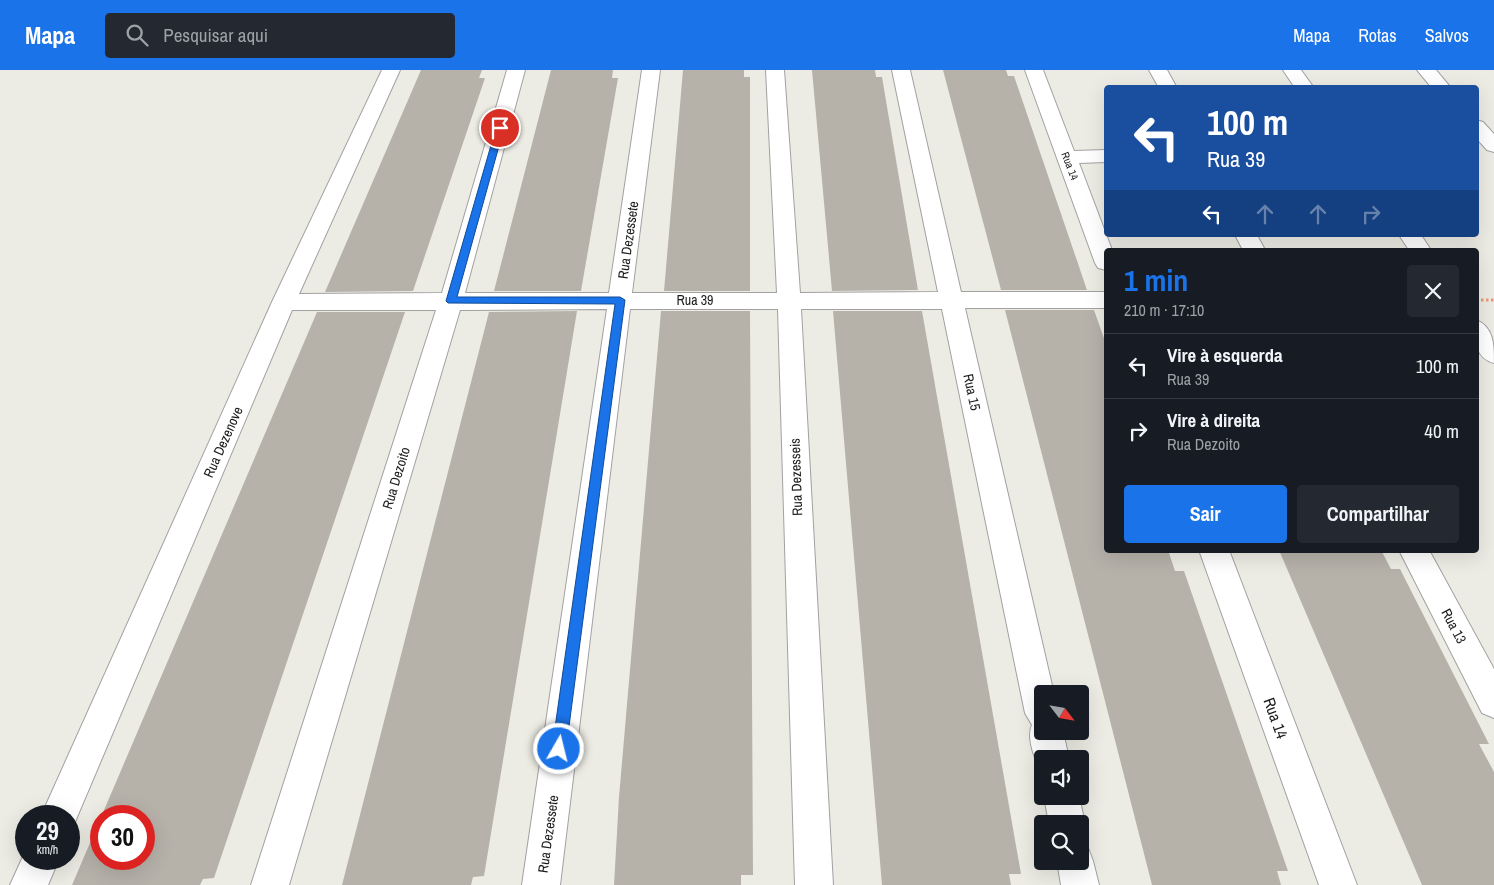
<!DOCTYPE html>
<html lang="pt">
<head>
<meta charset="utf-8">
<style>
  body { margin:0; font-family:"Archivo Narrow",sans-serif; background:#242831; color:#f1f3f6; height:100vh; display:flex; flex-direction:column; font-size:19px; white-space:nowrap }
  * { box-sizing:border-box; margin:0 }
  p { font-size:16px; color:#9ea1a6 }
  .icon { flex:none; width:28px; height:28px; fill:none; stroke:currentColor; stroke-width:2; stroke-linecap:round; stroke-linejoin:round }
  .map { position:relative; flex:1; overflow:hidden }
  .side { position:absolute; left:1104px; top:178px; width:375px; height:305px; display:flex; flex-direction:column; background:#171b24; border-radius:5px; box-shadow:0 5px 20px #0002 }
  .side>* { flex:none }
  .guide { position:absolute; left:1104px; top:15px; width:375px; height:152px; border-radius:5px; box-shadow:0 5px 20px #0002; background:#1a4fa0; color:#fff; overflow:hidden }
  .needle { width:32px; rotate:121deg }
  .fabs { position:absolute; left:1034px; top:615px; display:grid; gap:10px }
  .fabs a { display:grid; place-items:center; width:55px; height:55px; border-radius:5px; background:#171b24; box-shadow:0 5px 20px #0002; font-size:25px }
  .speed { position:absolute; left:15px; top:735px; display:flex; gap:10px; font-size:25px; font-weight:700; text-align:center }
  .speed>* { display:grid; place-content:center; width:65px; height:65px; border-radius:50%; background:#171b24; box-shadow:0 5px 20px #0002; line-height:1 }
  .speed small { font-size:12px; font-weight:400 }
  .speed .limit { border:8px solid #d22; background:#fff; color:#111 }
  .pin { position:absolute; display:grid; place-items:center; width:42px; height:42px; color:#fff; margin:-21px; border:2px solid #fff; border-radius:50%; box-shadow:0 1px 5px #0007 }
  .me { position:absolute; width:55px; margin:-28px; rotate:8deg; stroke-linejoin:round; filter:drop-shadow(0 0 4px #0008) }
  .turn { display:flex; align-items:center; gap:18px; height:105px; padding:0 20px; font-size:22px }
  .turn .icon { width:65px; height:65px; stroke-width:2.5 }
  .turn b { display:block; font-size:35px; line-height:42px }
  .lanes { display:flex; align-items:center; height:48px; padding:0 20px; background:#0003; justify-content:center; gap:25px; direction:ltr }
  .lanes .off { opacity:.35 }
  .round { display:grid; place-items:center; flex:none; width:52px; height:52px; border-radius:5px; background:#242831 }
  .overview { display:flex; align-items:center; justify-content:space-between; height:85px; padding:0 20px }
  h1 { font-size:30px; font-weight:700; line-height:38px; color:#1a73e8 }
  .action { display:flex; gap:10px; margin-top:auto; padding:10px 20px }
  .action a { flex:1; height:58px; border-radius:5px; background:#1a73e8; color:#fff; font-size:20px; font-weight:700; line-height:58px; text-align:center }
  .action a+a { background:#242831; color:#f1f3f6 }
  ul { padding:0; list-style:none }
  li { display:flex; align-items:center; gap:15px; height:65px; padding:0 20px; border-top:1px solid #363941 }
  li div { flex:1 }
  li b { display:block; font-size:19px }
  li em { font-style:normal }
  header { display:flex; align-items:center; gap:30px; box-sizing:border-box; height:70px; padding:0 25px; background:#1a73e8; color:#fff }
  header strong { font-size:24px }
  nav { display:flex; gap:28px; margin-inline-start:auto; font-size:18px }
  .search { width:350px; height:45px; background:#242831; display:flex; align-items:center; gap:12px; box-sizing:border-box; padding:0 18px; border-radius:5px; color:#9ea1a6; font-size:19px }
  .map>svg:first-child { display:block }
  .building { fill:#b6b2aa; fill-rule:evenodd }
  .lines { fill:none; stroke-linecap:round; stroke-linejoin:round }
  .minor-casing { stroke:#a1a1a1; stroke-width:2 }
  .path { stroke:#ec9776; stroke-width:3; stroke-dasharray:2.5 2.5; stroke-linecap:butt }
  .minor { fill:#fff; fill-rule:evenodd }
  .route { fill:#1a73e8; stroke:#114b97 }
  .labels { text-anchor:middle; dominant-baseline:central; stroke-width:4; stroke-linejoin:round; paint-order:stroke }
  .far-street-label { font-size:11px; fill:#1d1d1d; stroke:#fff }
  .street-label { font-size:14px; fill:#1d1d1d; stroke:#fff }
  .near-street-label { font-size:16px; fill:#1d1d1d; stroke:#fff }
</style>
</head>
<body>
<header>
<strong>Mapa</strong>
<div class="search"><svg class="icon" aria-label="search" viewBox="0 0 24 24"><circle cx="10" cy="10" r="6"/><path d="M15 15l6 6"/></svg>Pesquisar aqui</div>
<nav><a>Mapa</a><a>Rotas</a><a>Salvos</a></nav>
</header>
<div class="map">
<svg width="1494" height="815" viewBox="0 0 1494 815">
  <rect width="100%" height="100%" fill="#edece4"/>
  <path class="building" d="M421 0H482L479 8H485L413 221 325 222Z
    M551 0H613L612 8H618L581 221H494Z
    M683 0H744V7H750V221H664Z
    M812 0H875L876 7H882L918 220 832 221Z
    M943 0H1006L1008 6H1014L1087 220H1001Z
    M1005 240H1094L1106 274V480H1168L1175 501H1184L1288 801H1277L1281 815H1152Z
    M577 241 484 806 473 807 471 815H342L489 242Z
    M661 241H750L753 805H741V815H614L619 727Z
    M833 241H922L1021 804H1009L1011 815H882Z
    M317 242H405L214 808 203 809 200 815H72ZM101 746H144V789H101Z
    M1279 480H1381L1391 499H1400L1489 674H1479L1494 702V815H1422Z"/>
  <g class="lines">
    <defs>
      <path id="minor" d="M382 0H400L299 224 442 223 507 0H525L465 223H609L642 0H660L632 223H777L766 0H784L800 223 938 222 892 0H910L961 222H1106V238H965L1054 624H1042V661H1063L1069 689H1042V702L1040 701C1035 688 1026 668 1032 655L1025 643 942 239H801L833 815H795L778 239H630L560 815H522L607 239 460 240 289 815H251L436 240H292L72 759 69 760V746H41L272 232Z
        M1025 0H1043L1074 81 1106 80V92L1079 93 1112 180H1106V200L1098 198 1095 193Z
        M1149 0H1167L1177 18H1159Z
        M1283 0H1301L1314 18H1295Z
        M1417 0H1436L1451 18H1432Z
        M1476 50 1483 52 1494 64V82L1487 80 1476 68Z
        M1235 165H1257L1265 180H1243Z
        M1399 165H1421L1431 180H1409Z
        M1476 250C1494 257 1494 275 1494 293 1473 287 1476 269 1476 250Z
        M1199 480H1229L1357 815H1319Z
        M1399 480H1429L1494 599V648L1482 643Z
        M1044 726H1079L1085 754 1080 766V754H1049Z
        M1080 775 1088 778 1093 791 1099 815H1061L1057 791H1080Z
        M26 780V789H59L48 815H10Z"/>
    </defs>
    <use href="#minor" class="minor-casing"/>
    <path class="path" d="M1476 230H1494"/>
    <use href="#minor" class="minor"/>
  </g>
  <path class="route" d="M500 55 504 58 457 227H620L625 230 566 679 564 684 559 686 554 684 552 679 615 234 448 233 446 231 496 58Z"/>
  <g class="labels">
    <g class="far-street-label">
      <text transform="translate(1070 96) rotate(69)">Rua 14</text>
    </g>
    <g class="street-label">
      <text transform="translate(628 170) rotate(-82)">Rua Dezessete</text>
      <text x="695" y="230">Rua 39</text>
      <text transform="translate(972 322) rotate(78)">Rua 15</text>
      <text transform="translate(223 372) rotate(-66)">Rua Dezenove</text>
      <text transform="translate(796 407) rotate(-92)">Rua Dezesseis</text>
      <text transform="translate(396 408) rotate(-73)">Rua Dezoito</text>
      <text transform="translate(1454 556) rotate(62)">Rua 13</text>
      <text transform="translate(548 764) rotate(-82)">Rua Dezessete</text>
    </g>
    <g class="near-street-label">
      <text transform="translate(1276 648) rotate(70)">Rua 14</text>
    </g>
  </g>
</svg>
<div class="fabs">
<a><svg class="needle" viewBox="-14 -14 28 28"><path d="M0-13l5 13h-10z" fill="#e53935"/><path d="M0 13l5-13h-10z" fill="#9ea1a6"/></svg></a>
<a><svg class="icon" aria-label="sound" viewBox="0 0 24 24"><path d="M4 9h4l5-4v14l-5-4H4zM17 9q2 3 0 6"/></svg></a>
<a><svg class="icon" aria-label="search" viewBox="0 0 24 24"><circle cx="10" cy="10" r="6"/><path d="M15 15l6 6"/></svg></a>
</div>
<div class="speed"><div>29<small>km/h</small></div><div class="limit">30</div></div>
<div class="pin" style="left:500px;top:58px;background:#d93025"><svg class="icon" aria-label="arrive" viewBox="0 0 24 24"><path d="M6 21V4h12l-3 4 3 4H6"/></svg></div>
<svg class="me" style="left:559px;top:679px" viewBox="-20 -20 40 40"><circle r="17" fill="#1a73e8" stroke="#fff" stroke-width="3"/><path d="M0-11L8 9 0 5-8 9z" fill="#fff"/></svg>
<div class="guide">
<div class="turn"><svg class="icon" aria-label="left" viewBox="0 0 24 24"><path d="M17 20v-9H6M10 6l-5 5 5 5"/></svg><div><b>100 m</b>Rua 39</div></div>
<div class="lanes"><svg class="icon" aria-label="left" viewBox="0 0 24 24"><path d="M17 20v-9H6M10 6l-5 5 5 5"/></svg><svg class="icon off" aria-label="ahead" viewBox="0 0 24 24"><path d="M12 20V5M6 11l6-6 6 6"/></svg><svg class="icon off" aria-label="ahead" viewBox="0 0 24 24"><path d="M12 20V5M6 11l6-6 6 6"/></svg><svg class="icon off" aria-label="right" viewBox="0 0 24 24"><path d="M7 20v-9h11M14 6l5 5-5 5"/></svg></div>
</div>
<section class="side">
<div class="overview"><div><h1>1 min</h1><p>210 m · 17:10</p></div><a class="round"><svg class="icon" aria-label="close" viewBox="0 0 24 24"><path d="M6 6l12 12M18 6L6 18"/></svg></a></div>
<ul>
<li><svg class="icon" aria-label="left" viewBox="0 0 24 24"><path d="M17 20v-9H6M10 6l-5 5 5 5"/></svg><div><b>Vire à esquerda</b><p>Rua 39</p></div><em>100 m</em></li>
<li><svg class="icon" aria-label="right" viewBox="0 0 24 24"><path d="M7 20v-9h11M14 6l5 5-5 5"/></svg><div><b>Vire à direita</b><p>Rua Dezoito</p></div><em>40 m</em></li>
</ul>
<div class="action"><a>Sair</a><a>Compartilhar</a></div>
</section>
</div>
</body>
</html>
